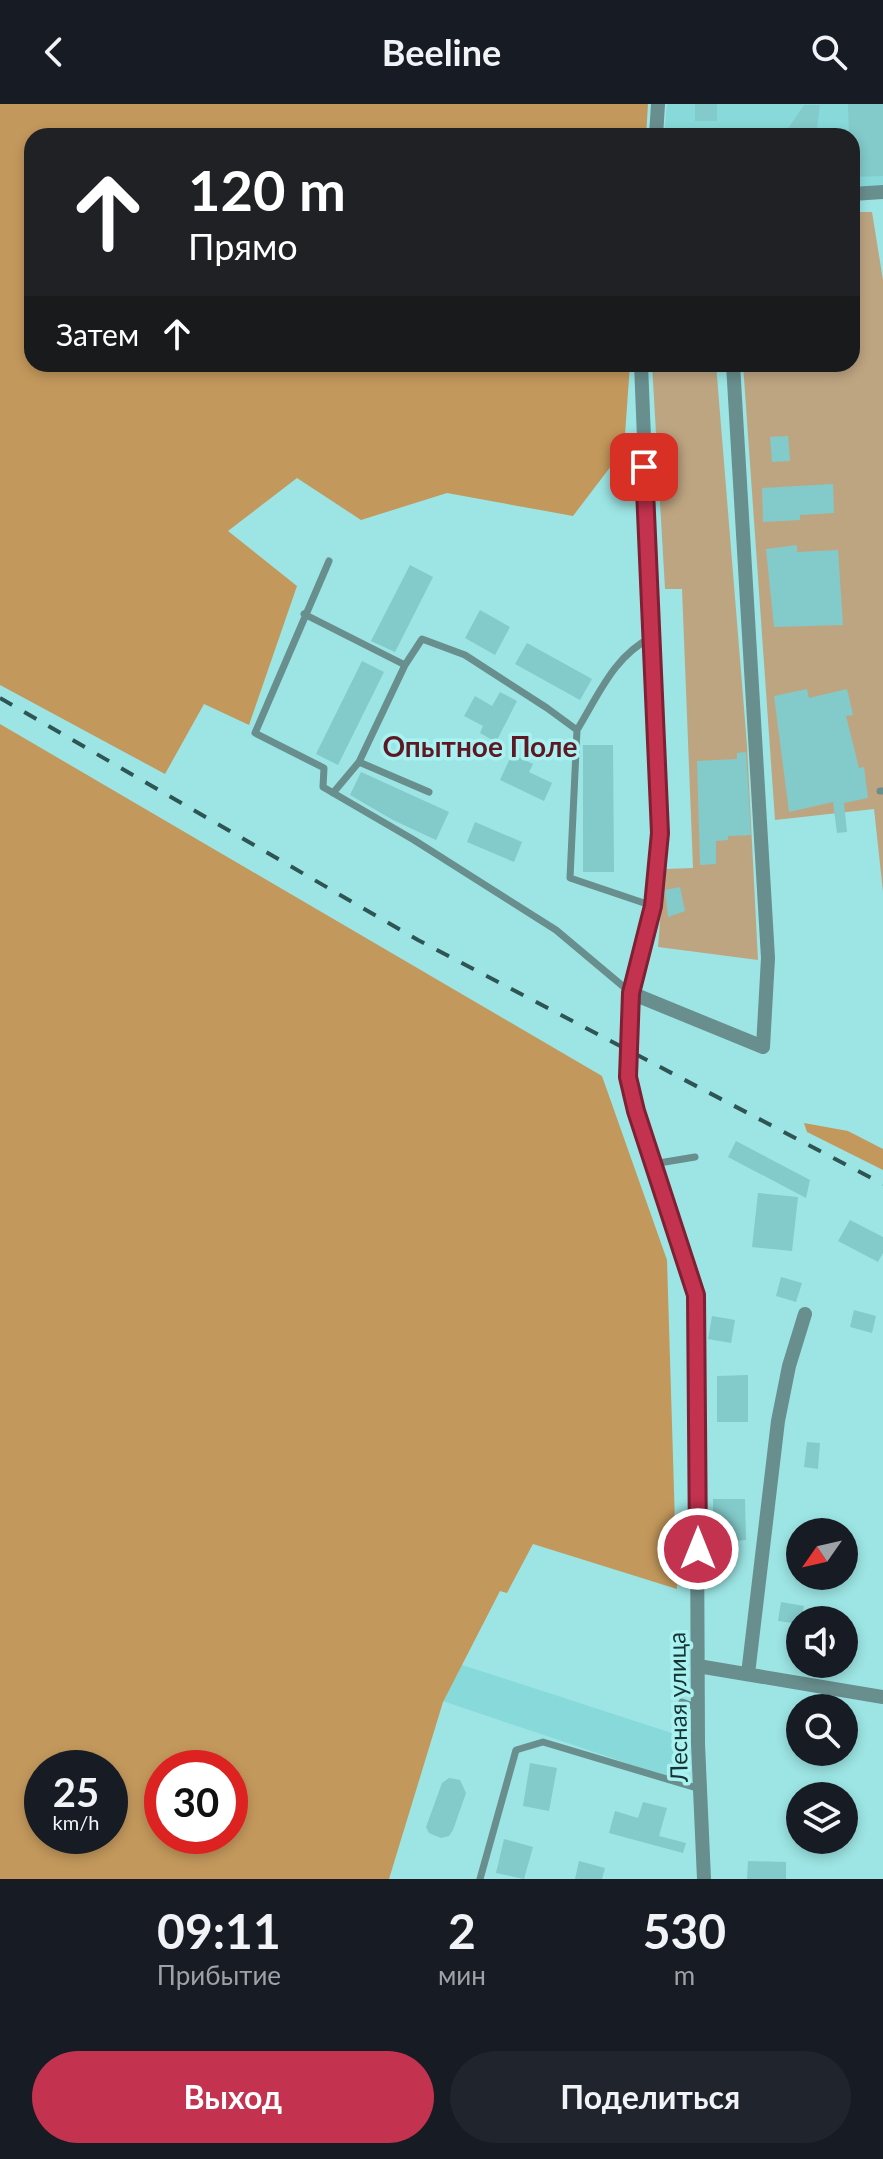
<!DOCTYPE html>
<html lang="ru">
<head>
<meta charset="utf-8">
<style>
  body { margin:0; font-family:Lato,sans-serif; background:#20242c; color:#f1f3f6; height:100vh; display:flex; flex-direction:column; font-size:30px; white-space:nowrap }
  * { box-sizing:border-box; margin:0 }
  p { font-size:26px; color:#9ea1a6 }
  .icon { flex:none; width:44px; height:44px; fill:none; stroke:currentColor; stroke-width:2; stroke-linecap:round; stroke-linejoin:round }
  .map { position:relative; height:1775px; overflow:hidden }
  .panel { display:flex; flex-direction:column; background:#171b24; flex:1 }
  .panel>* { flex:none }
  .top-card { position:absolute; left:24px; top:24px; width:836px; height:244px; border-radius:24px; box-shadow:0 4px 12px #0003; background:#202124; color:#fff; overflow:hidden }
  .needle { width:52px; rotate:236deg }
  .fabs { position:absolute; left:786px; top:1414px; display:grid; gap:16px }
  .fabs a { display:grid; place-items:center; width:72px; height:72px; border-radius:50%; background:#171b24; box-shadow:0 4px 12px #0003; font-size:40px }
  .speed { position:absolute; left:24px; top:1646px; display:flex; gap:16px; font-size:40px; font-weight:700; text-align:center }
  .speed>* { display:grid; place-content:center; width:104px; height:104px; border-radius:50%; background:#171b24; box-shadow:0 4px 12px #0003; line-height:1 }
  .speed small { font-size:20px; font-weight:400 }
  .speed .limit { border:12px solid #d22; background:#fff; color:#111 }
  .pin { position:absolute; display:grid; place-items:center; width:68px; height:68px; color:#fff; margin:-34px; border-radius:16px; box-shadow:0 4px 12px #0006 }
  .me { position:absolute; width:88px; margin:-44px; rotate:0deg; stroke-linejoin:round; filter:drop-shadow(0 0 6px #0008) }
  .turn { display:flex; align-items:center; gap:28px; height:168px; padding:0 32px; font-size:36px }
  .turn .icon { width:104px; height:104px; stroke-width:2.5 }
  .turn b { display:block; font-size:56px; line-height:68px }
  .then { display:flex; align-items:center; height:76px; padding:0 32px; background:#0003; gap:16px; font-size:30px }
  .eta { display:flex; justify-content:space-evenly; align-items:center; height:136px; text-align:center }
  .eta b { font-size:48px; font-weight:700; line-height:56px }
  .primary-button { display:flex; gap:16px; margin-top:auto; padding:16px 32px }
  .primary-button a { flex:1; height:92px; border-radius:48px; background:#c3324e; color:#fff; font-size:32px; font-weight:700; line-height:92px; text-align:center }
  .primary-button a+a { background:#20242c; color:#f1f3f6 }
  header { display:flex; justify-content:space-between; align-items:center; height:104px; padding:0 32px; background:#171b24; font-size:36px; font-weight:700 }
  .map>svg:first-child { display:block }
  .built { fill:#87dad9 }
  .green { fill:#bea582 }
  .forest { fill:#c3985c; fill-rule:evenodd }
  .building { fill:#83caca }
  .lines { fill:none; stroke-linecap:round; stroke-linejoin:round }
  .service { stroke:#688e8d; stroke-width:7 }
  .minor { stroke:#688e8d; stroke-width:14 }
  .rail { stroke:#2e5453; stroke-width:4; stroke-dasharray:14 14; stroke-linecap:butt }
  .route-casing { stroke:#7f2033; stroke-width:20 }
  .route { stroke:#c3324e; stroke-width:14 }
  .labels { text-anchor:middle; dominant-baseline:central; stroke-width:7; stroke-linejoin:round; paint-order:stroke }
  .street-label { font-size:24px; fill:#163434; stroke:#a9f2f1 }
  .quarter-label { font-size:28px; font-weight:bold; fill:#5d1823; stroke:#a9f2f1 }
</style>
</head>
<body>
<header><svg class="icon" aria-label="back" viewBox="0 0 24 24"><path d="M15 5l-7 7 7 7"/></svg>Beeline<svg class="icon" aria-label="search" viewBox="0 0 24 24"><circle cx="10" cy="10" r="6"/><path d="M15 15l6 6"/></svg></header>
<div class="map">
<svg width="883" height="1775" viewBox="0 0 883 1775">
  <rect width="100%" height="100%" fill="#9ce5e4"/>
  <path class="built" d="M667 0H883V81L852 83V32H664Z
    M447 1556 684 1633 686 1679 434 1594Z"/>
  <path class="green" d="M852 108H872L883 176V788L874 705 775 716 743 260H852Z
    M652 260H716L747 641 758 856 658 843 664 765 693 764 682 485H665Z"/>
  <path class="forest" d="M0 0H648L646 32H32V260H630L624 345 573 412 447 389 361 416 297 374 228 427 297 482 249 621 204 600 165 670 0 581Z
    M0 620 602 972 667 1156 677 1485 533 1440 507 1489 500 1487 443 1598 389 1775H0ZM42 1664H110V1732H42ZM162 1664H230V1732H162Z
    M804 1019 848 1027 883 1045V1066L807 1028Z"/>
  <path class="building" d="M695 0H717V17H695Z
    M848 0H883V72L852 73V32H849Z
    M804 1H820L816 32H783Z
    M788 332 790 357 772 358 770 333Z
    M833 380 834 409 800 411V416L763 418 762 384Z
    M797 441V448L838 446 843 521 774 523 766 445Z
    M410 461 433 473 395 548 371 537Z
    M480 506 510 523 495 551 465 534Z
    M527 539 592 575 580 596 515 560Z
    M362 557 384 568 338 661 316 650Z
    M807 585 809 594 847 585 853 611 846 612 859 664 864 663 868 694 844 699 847 728 837 729 833 698 789 708 774 592Z
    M500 588 517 597 496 638 480 629 483 622 464 612 475 592 492 602Z
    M583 641H613L614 768H583Z
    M746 648 751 731 728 732V736L716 737V760L700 761 697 657 737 655V649Z
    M512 650 533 660 529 668 552 679 544 697 500 676Z
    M361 668 449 708 436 736 393 716 350 691Z
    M475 718 522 738 514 758 467 738Z
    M680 783 685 807 668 813 665 786Z
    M736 1037 810 1076 806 1094 728 1053Z
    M758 1089 798 1093 792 1147 752 1143Z
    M850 1116 883 1133V1149L878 1158 838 1137Z
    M781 1173 802 1179 796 1198 776 1192Z
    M854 1206 876 1212 872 1229 850 1223Z
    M712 1212 735 1216 731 1239 708 1235Z
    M748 1271V1318H717V1272Z
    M807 1338 820 1339 818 1365 804 1363Z
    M713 1395H745L746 1436 713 1439Z
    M781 1498 804 1502 800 1520 778 1517Z
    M530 1659 557 1664 549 1707 523 1702Z
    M449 1674 460 1676 466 1689 453 1726 449 1732 441 1734 429 1729 426 1723 442 1679Z
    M643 1698 667 1704 659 1732 686 1739 683 1749 609 1729 615 1707 638 1714Z
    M504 1735 533 1743 524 1775 496 1769Z
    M579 1757 605 1764 602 1775H575Z
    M748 1757 786 1758V1775H747Z"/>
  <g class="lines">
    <path class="service" d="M329 457 255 629 324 664 323 683 414 736 556 826 631 889
      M304 510 405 561 422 535 465 551 547 604 577 626 570 774 653 802
      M577 626C599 590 614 552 652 533
      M359 658 429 688
      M880 687H883
      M333 689 359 658 405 561
      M653 1060 695 1053
      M682 1598 698 1604
      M480 1775 516 1646 543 1638 700 1685"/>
    <path class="minor" d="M656 32 658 0
      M852 90 883 88
      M641 260 660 729 653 802 631 889 628 973 636 1007 696 1191 698 1640 704 1775
      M631 889 763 943 768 854 733 260
      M698 1562 883 1593
      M748 1570 778 1317 789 1262 805 1210"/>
    <path class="rail" d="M0 594 418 836 883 1080"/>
  </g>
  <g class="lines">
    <defs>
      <path id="route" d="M644 363 660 729 653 802 631 889 628 973 636 1007 696 1191 698 1445"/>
    </defs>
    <use href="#route" class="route-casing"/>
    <use href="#route" class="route"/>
  </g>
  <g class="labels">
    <g class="street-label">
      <text transform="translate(677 1603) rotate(-91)">Лесная улица</text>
    </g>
    <g class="quarter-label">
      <text x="480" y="642">Опытное Поле</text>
    </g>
  </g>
</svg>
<div class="fabs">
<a><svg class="needle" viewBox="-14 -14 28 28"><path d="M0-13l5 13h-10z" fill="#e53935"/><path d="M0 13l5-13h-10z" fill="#9ea1a6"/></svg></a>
<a><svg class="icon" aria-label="sound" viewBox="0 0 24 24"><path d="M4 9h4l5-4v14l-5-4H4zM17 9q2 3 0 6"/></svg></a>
<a><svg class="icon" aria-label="search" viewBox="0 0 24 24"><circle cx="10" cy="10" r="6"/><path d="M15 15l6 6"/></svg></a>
<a><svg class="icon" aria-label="layers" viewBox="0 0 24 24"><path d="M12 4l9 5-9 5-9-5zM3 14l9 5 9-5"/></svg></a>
</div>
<div class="speed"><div>25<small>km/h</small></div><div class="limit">30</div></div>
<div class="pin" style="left:644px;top:363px;background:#d93025"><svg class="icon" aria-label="arrive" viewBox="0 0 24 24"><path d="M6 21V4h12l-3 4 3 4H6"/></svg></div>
<svg class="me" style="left:698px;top:1445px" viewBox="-20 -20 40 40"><circle r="17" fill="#c3324e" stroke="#fff" stroke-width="3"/><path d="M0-11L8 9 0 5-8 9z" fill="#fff"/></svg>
<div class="top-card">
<div class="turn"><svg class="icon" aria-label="ahead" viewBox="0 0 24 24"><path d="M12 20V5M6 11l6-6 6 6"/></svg><div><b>120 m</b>Прямо</div></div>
<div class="then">Затем<svg class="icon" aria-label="ahead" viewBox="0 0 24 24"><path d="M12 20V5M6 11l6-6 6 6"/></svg></div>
</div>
</div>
<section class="panel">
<div class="eta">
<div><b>09:11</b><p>Прибытие</p></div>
<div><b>2</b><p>мин</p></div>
<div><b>530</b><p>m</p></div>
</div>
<div class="primary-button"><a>Выход</a><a>Поделиться</a></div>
</section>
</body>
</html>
